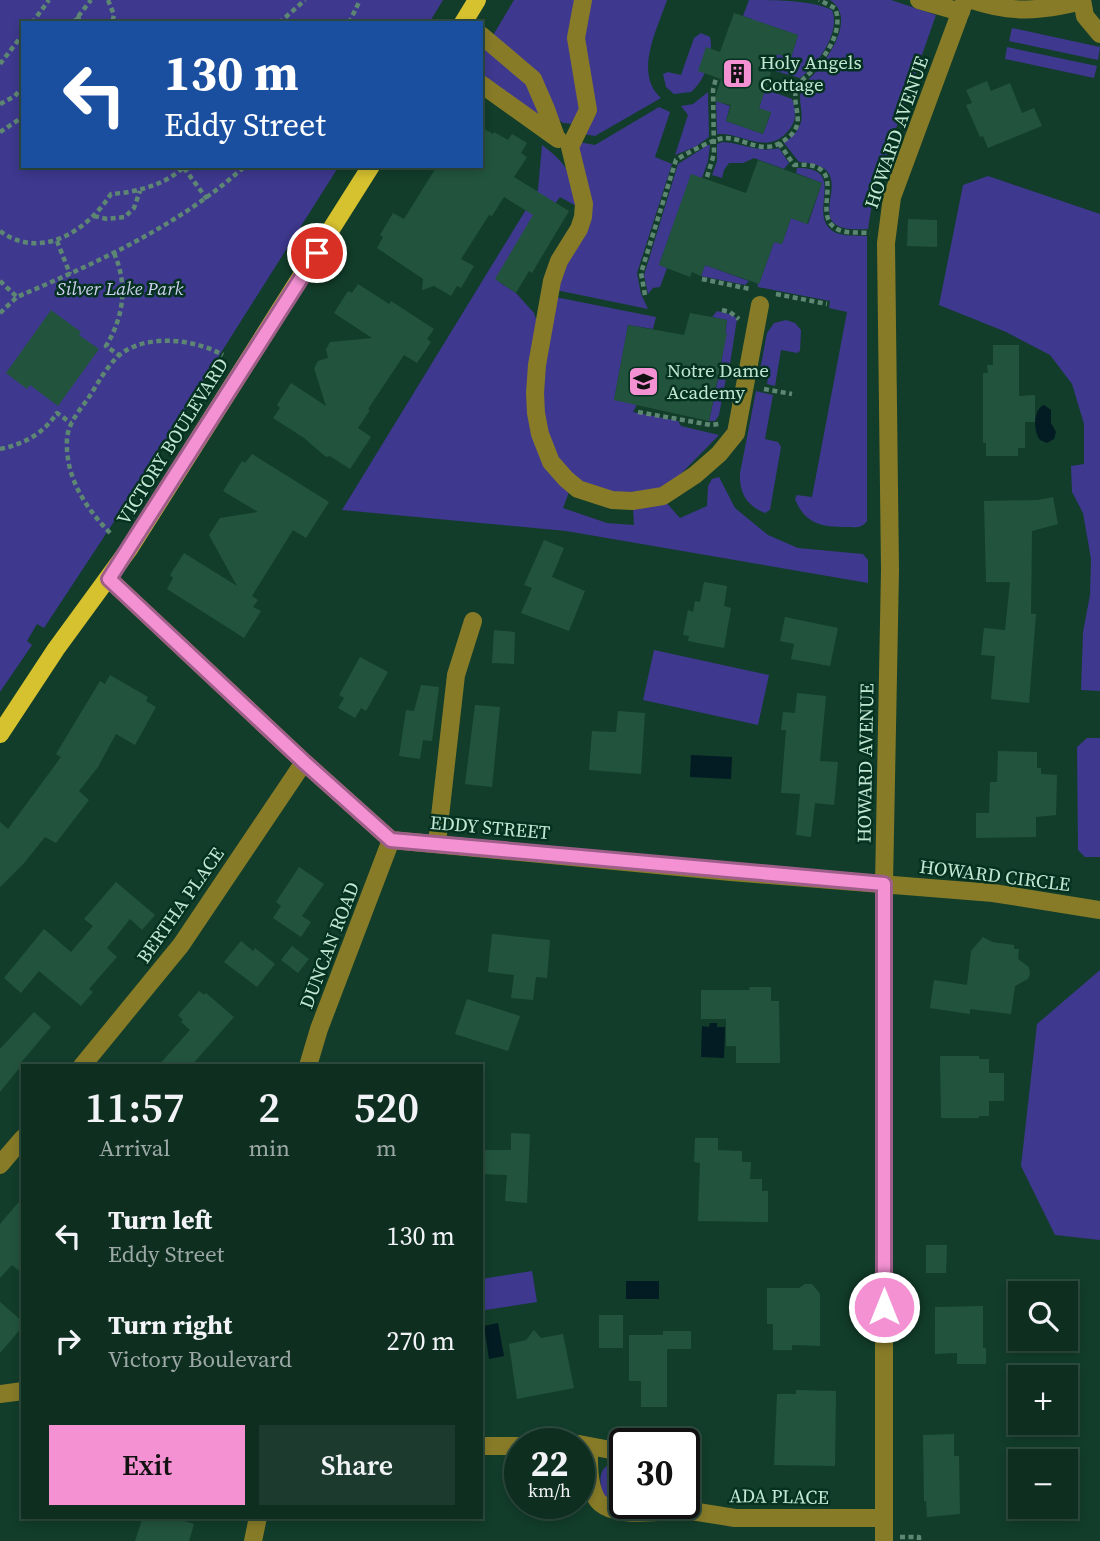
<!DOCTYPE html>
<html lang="en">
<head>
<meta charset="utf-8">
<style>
  body { margin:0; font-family:"Source Serif 4",serif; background:#1c3a2d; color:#f1f3f6; height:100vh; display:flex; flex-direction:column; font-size:26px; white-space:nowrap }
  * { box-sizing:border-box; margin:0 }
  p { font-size:23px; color:#9ba8a5 }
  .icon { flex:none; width:38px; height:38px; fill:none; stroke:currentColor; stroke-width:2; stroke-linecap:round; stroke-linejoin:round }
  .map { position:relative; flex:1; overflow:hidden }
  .panel { position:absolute; left:21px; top:1064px; width:462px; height:455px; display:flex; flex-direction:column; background:#0e2e20; border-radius:0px; box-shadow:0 4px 10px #0003,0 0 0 2px #2e4a3e }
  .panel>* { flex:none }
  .guide { position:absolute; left:21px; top:21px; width:462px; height:147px; border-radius:0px; box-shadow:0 4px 10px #0003,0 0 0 2px #2e4a3e; background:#1a4fa0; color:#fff; overflow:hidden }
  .controls { position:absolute; left:1008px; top:1281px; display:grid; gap:14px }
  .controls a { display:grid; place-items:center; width:70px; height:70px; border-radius:0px; background:#0e2e20; box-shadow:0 4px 10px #0003,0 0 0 2px #2e4a3e; font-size:35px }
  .speed { position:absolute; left:504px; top:1428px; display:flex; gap:14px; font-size:35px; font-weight:700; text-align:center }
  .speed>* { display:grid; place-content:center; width:91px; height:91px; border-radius:50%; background:#0e2e20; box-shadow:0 4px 10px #0003,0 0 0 2px #2e4a3e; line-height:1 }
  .speed small { font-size:18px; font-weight:400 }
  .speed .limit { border:4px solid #111; border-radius:10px; background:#fff; color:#111 }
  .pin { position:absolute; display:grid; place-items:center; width:60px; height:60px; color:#fff; margin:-30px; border:4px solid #fff; border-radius:50%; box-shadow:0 2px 7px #0007 }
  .me { position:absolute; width:77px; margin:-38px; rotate:0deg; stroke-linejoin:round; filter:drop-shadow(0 0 5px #0008) }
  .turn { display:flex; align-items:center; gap:24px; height:147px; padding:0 28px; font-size:32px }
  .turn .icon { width:91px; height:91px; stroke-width:2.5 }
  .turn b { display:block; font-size:49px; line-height:60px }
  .eta { display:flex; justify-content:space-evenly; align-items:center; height:119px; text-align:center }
  .eta b { font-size:42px; font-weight:600; line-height:49px }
  .button { display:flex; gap:14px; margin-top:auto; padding:14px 28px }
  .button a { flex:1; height:80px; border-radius:0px; background:#f491d3; color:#111; font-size:28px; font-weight:600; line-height:80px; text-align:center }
  .button a+a { background:#1c3a2d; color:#f1f3f6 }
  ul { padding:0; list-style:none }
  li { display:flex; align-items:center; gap:21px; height:105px; padding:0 28px }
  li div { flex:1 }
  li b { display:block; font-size:26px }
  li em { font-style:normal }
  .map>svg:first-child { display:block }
  .green { fill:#3e388e }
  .water { fill:#031b22 }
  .building { fill:#22543d }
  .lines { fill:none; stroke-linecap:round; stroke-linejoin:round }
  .path { stroke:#5e8773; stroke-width:4.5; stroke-dasharray:5 3.5; stroke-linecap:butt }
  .minor { stroke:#877b28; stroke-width:18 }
  .major { stroke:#d6c12f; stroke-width:18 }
  .route-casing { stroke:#9f5e89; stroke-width:18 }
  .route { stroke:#f491d3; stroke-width:12 }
  .labels { text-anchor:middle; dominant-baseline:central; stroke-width:5; stroke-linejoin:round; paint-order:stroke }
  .poi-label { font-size:19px; fill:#c2e7d2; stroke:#053220; text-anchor:start }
  .street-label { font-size:19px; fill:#c2e7d2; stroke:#053220 }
  .park-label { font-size:19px; font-style:italic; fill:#cdd0ed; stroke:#053220 }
</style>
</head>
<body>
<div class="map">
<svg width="1100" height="1541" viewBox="0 0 1100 1541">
  <rect width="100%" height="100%" fill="#123d2a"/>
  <path class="green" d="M0 0H443L429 23H23V166H339L121 511 44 628 37 624 27 641 32 645 0 692Z
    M514 0H577L581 109 574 124 563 123 559 120 492 37Z
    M589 0H667C658 28 633 73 661 98L595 136 583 134V21Z
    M749 0C774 0 812 0 832 10 841 32 818 65 800 78L772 70 777 54 791 58 798 35 760 22 748 29 752 19 743 16Z
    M830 0H891L936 15 874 191 868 229C858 229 844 231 835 224 815 209 858 165 799 162L784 143C817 119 791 106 804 85 806 80 812 77 815 73 830 56 856 17 830 0Z
    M1012 28 1100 47 1098 60 1009 41Z
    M701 33 710 37C714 54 705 81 691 92L674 94 666 87 663 74 668 72 681 75 694 38Z
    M486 45C507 65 535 84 539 114L532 112 481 73V53Z
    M1007 47 1097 66 1094 78 1005 59Z
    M765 89 792 99C796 111 797 120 789 130 767 157 743 132 717 134L716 101 730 106 726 121 763 134 771 113 759 108Z
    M708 92 709 137 695 147 675 155 688 115 681 106 693 104Z
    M659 107 670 112 655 157 672 164 637 273 641 294 648 309 556 290 559 275 578 244 579 142 595 145Z
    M722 142C743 143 758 153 779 148L789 163 784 169 754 158 743 163H729L724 170 722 178 712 175 717 161V144Z
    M542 145C571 167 569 173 578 207L560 197 499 282 516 293 534 313 538 325 528 385 569 492 563 508 607 523 634 525 633 508 664 500 680 518 707 506 708 486 712 479 719 477 735 508 768 535 798 548 863 554 868 560V583L566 531 342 510 538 190Z
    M708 145H710L708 161 702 178 691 175 659 265 667 268 660 287 653 288 648 294 644 275 678 164Z
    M797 168C850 167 805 215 834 232 844 237 857 235 867 236V521C861 529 856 527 846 527 822 527 805 524 795 499L797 495 812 497 847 312 829 308 830 301 758 287 757 283 759 284 774 242 782 244 791 218 808 224 822 183 796 173Z
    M988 176 1100 214V691L1081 690 1083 632 1090 595 1091 559 1083 513 1072 492 1071 466 1084 464V424L1072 384 1050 355 1006 332 939 305 963 185Z
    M705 265 749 281 745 285 701 276Z
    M555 297 656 317 653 329 628 325 614 400 637 404 633 412 678 421 681 426 719 435 671 484 664 489 622 495 576 479 549 448 541 387Z
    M717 311 733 315 737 319 730 364 721 365 727 320 712 317Z
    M786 320 795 323 801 330 800 351 797 353 781 350 775 386 767 384 769 372 760 370 767 333 774 323Z
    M719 374 726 378 719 415 715 421H709Z
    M756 391 773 395 765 439 778 442 781 447 770 510 765 513C747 506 739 493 740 473Z
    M654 650 769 675 758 725 643 700Z
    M1087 738H1100V857H1085L1078 850 1077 747Z
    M1100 970V1240L1055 1235 1021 1166 1037 1024Z
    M532 1271 537 1302 485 1310 481 1279Z
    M619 1463 625 1466V1503H632C621 1508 613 1501 603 1495 598 1479 599 1463 619 1463Z"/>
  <path class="water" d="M1044 405 1051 410V423L1056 432 1054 439 1047 443 1040 440C1033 431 1033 409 1044 405Z
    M691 755 732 757 731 779 690 777Z
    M710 1023H717V1027H725L724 1058 701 1057 702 1026 709 1027Z
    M626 1281H659V1299H626Z
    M498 1323 504 1356 489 1359 484 1326Z"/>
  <path class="building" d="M734 13 798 35 791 58 777 54 759 108 771 112 763 134 726 121 731 105 714 101 721 79 698 71 706 47 720 52Z
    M987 81 991 91 1010 83 1022 113 1034 108 1042 126 988 148 983 136 980 137 966 105 972 103 966 90Z
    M481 127 493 134 494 132 508 140 512 134 527 143 521 153 527 157 514 177 569 211 532 273 529 271 516 293 495 279 533 215 504 197 492 216 489 215 461 259 474 266 461 288 457 286 451 296 434 286 422 290 423 279 377 248 383 237 380 235 393 213 404 219 434 171 440 166H481Z
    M758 160 822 183 807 224 791 218 782 244 774 242 759 284 705 265 701 276 692 272 690 277 659 265 691 174 746 193Z
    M908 219 937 220V247L907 246Z
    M358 284 389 304 391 301 434 329 427 339 431 342 417 363 404 355 368 409 370 410 358 428 371 437 350 469 330 456 326 457 304 438 273 418 280 408 277 405 291 383 326 406 314 368 318 361 328 358 326 349 330 342 372 338 334 313 348 291 352 293Z
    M51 310 81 332 79 335 99 349 58 406 30 385 27 389 6 373Z
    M690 313 727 320 725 333H727L709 421 614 400 628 325 684 335Z
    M993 345H1019V396L1035 395V422H1025V448H1018V456H986V443H983V373H988L987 365H993Z
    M252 454 329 502 306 538 293 530 252 596 258 600 253 607 261 611 244 638 167 589 173 578 170 575 184 553 237 586 209 535 220 518 258 512 223 491 242 461 245 463Z
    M1053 497 1058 524 1032 531 1031 614H1036L1029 703 991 699 995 656 981 655 984 628 1005 630 1010 582H986L984 501 1038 500Z
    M544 540 564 548 552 577 585 591 569 631 521 613 532 588 524 585Z
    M704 582 727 586 724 606 731 608 724 648 688 641 689 636 683 635 688 610 693 612 695 601 700 602Z
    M785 617 838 628 830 666 791 659 794 644 780 641Z
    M494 630 515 632 514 664 492 663Z
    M360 657 388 672 366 711 361 708 355 718 338 708 344 698 339 695Z
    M110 675 148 697 146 701 156 707 135 745 116 734 98 767 79 791 89 800 56 843 45 837 25 862 0 887V822L8 829 61 757 56 754 100 681 105 684Z
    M421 685 439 687 432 741 423 740 420 759 399 756 406 710 414 711Z
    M797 693 826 696 820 761 838 762 834 805 815 803 811 837 796 835 800 794 781 793 786 730H781L783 712 795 713Z
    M475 705 500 707 492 787 465 784Z
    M618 711 645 713 641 774 589 770 592 731 616 732Z
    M998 751 1037 752V768H1041V774L1057 775 1056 815 1036 817V837L976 838V813H989L990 782H997Z
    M299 867 324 884 302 916 311 922 301 937 273 918 281 906 276 902Z
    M116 882 155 915 142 930 130 919 107 948 117 957 89 989 93 992 81 1006 39 971 21 993 4 978 44 929 71 952 93 926 84 919Z
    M492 934 550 940 547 978 536 977 533 1000 511 998 514 975 488 972Z
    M983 937 992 942 1014 945V949H1019L1018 959 1029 967 1030 974 1028 979 1015 986 1011 1014 970 1009V1014L930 1008 934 980 967 985 971 951Z
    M241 941 253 951 255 948 275 964 257 987 224 962Z
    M292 946 309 959 298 973 281 960Z
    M750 987H771V1001H779L780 1063H736V1046H726V1019H701V990H749Z
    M199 991 204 995 206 993 234 1017 191 1066H158L190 1030 181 1022 183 1020 178 1015Z
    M467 999 520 1016 508 1051 455 1034Z
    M34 1012 51 1027 19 1065 21 1066 0 1092V1049Z
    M940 1056H979V1059H989V1073H1004V1101H989V1116H979V1118H941Z
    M511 1133 530 1134 527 1203 505 1201 507 1175 481 1174V1150H511Z
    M695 1138H718V1150L742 1151V1162H751L750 1179H762V1191H768V1222L698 1221 700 1163 694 1162Z
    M23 1197V1274L12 1265 0 1278V1224Z
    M926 1245H947L946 1273H926Z
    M805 1284H812L820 1294V1346L792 1345V1350H773V1324H767V1288H799Z
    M0 1302 23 1322V1326L0 1353Z
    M983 1306V1348H986V1364H957V1353L935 1354V1307Z
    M599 1315H623V1348H599Z
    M534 1330 541 1338 563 1334 574 1388 517 1399 509 1344 526 1340Z
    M663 1331H691V1349H667V1407H641V1381H629V1335H663Z
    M796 1390 836 1391 835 1466 774 1465 777 1394H796Z
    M954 1434V1456H959L960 1514 927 1517 926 1501H924L923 1435Z
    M143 1517H172L194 1524 189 1541H135Z"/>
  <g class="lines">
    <path class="path" d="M108 0 114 15 112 23
      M76 17 85 23
      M32 23 49 0
      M73 23 91 0
      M279 23 305 0
      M349 23 360 0
      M0 64 23 34
      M0 104 15 96 23 86
      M0 132 23 117
      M779 143 794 165C855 160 808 214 837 229 846 234 860 232 870 233
      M184 168 207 199
      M707 177 714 154 713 90 716 78
      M94 216 107 219 125 217 134 208 140 191
      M0 231C41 261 87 231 111 194 138 192 165 185 185 166
      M57 241 70 274
      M114 253C128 285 124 316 106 346L120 356
      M702 279 750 289
      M0 281 17 297
      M776 294 827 304
      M645 295 641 273 676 160C685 154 715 138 725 138 743 138 760 153 778 144 813 126 789 108 797 87 800 81 807 76 812 71 826 56 844 30 835 8L819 0
      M722 310 730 312 739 319
      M0 313 17 297C98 262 179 226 245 166
      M764 389 792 394
      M638 412 711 425 719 424
      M0 449C24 444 43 434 57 413L71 423
      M110 533C85 507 65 477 67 439 68 423 80 410 89 397 99 382 109 361 125 351 153 334 196 340 223 355
      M900 1537H919V1541"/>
    <path class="minor" d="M583 0 576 38 588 110 570 147 584 204 583 217 579 229 559 261 552 281 537 365 535 393 536 413 540 434 551 462 566 479 578 489 612 500 632 501 663 496 695 475 719 454 736 433 760 305
      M919 0 961 12
      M972 0C1013 14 1041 11 1082 1
      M1082 0 1085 16 1100 34
      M481 35 533 79 546 109 556 137
      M481 84 558 139
      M109 579 304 762 391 840 731 872 993 893 1100 910
      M437 843 456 675 473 621
      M82 1066 181 945 304 762
      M308 1066 319 1029 391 840
      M0 1165 23 1138
      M0 1394 23 1391
      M579 1444 616 1451 625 1456
      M481 1446H520
      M589 1446C589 1462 588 1480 595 1496 606 1521 662 1511 685 1510
      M677 1503 685 1510 735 1518H884
      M253 1541 258 1517
      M884 1541V884L890 570 886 243 892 197 965 0"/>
    <path class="major" d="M463 23 477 0
      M0 734 56 649 129 549 371 166"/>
  </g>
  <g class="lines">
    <defs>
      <path id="route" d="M317 253 109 579 304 762 391 840 884 884V1307"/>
    </defs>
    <use href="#route" class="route-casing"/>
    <use href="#route" class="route"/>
  </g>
  <defs>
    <symbol id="building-square" viewBox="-11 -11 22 22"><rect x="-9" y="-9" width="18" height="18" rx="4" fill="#f491d3" stroke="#053220"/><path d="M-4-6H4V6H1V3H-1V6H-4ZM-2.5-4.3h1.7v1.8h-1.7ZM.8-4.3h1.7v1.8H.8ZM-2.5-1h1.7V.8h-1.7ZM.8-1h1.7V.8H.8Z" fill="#111"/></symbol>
    <symbol id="school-square" viewBox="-11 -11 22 22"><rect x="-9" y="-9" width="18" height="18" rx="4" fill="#f491d3" stroke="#053220"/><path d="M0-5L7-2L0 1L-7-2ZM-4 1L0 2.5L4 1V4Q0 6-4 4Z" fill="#111"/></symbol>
  </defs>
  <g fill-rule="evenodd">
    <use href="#building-square" x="720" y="56" width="35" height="35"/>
    <use href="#school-square" x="626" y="364" width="35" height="35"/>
  </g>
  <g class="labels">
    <g class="poi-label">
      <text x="760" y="62">Holy Angels<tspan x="760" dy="22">Cottage</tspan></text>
      <text x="667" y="370">Notre Dame<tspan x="667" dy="22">Academy</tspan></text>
    </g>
    <g class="street-label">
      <text transform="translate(896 132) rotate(-71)">HOWARD AVENUE</text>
      <text transform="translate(172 441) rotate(-58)">VICTORY BOULEVARD</text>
      <text transform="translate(865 763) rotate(-89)">HOWARD AVENUE</text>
      <text transform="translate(490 827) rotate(5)">EDDY STREET</text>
      <text transform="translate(995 875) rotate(7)">HOWARD CIRCLE</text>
      <text transform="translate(180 905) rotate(-55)">BERTHA PLACE</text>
      <text transform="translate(329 945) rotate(-69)">DUNCAN ROAD</text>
      <text transform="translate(779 1496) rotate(1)">ADA PLACE</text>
    </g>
    <g class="park-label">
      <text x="120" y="288">Silver Lake Park</text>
    </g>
  </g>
</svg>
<div class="controls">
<a><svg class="icon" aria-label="search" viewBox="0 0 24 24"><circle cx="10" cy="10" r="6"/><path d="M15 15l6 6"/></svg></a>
<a>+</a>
<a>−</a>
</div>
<div class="speed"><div>22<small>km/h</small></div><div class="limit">30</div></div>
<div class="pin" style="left:317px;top:253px;background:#d93025"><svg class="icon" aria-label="arrive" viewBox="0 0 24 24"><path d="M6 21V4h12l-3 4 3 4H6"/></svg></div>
<svg class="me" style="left:884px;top:1307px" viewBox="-20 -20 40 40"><circle r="17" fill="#f491d3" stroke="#fff" stroke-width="3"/><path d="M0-11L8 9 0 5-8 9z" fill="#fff"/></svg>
<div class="guide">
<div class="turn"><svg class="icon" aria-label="left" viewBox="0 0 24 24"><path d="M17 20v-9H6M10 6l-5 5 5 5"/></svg><div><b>130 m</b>Eddy Street</div></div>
</div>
<section class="panel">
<div class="eta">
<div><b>11:57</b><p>Arrival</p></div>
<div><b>2</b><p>min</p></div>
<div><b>520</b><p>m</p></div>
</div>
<ul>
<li><svg class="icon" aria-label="left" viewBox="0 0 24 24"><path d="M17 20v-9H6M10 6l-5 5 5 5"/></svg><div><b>Turn left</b><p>Eddy Street</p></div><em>130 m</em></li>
<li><svg class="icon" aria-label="right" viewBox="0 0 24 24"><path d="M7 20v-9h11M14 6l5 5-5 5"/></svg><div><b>Turn right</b><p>Victory Boulevard</p></div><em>270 m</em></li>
</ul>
<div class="button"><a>Exit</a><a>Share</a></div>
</section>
</div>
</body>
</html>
